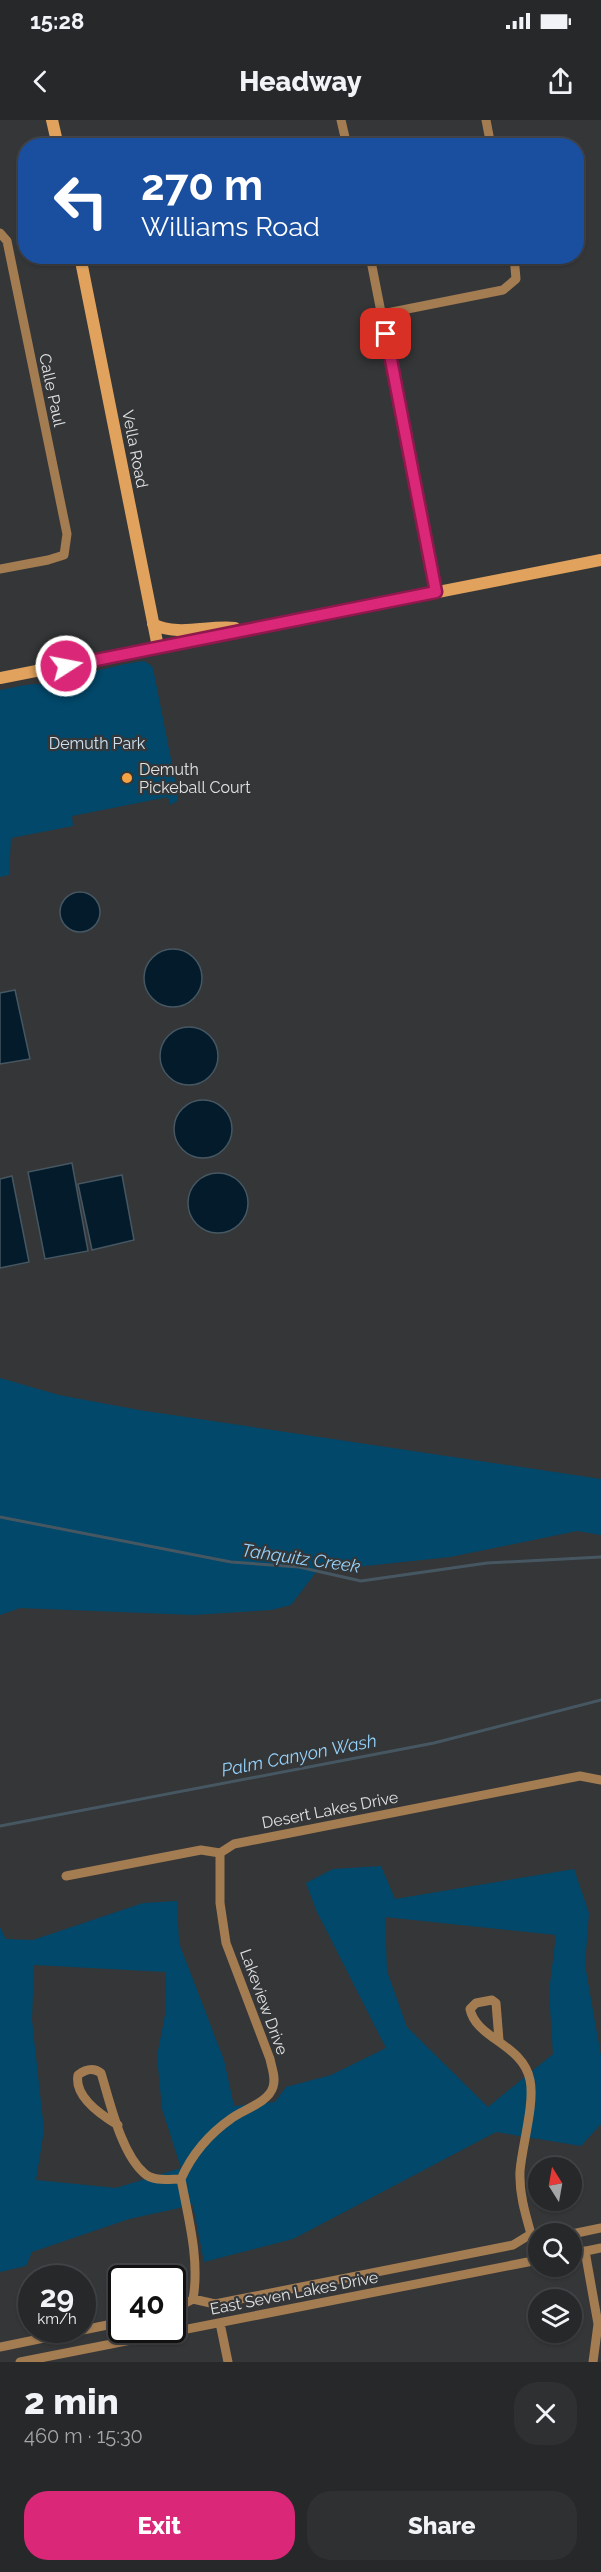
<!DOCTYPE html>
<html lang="en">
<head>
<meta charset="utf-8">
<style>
  body { margin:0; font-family:Raleway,sans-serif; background:#2f3032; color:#f1f3f6; height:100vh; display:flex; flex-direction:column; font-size:22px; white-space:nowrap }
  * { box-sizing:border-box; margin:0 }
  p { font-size:20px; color:#a4a6a8 }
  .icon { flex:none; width:33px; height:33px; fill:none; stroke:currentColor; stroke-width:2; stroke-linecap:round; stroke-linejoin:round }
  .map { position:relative; height:2242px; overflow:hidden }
  .side { display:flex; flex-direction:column; background:#27282a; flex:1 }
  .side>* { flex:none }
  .guide { position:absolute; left:18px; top:18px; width:566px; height:126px; border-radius:24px; box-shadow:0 2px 4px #0004,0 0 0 2px #434447; background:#1a4fa0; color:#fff; overflow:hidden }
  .needle { width:39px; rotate:349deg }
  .buttons { position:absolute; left:528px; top:2037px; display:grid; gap:12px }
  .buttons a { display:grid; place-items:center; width:54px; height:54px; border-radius:50%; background:#27282a; box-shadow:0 2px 4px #0004,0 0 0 2px #434447; font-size:30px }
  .speed { position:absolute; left:18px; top:2145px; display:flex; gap:12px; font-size:30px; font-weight:700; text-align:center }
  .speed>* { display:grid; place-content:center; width:78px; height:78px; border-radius:50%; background:#27282a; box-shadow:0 2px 4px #0004,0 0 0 2px #434447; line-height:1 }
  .speed small { font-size:15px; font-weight:400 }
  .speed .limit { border:3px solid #111; border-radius:9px; background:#fff; color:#111 }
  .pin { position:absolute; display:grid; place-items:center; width:51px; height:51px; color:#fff; margin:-26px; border-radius:12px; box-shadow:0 3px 9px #0006 }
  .me { position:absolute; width:66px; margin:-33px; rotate:79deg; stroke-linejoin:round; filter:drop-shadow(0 0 4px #0008) }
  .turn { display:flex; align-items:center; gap:21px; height:126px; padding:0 24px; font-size:27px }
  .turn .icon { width:78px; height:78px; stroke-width:2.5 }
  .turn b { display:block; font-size:42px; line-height:51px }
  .round { display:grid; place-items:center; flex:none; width:63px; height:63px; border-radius:24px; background:#2f3032 }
  .head { display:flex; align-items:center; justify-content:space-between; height:102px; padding:0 24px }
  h1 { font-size:36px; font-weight:800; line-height:45px }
  .button { display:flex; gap:12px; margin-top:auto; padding:12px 24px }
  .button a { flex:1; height:69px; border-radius:24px; background:#db2777; color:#fff; font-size:24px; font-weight:800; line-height:69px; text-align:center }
  .button a+a { background:#2f3032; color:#f1f3f6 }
  .status { display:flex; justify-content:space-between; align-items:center; height:42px; padding:0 30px; background:#27282a; direction:ltr }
  .status svg { height:16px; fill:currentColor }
  header { display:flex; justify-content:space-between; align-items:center; height:78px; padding:0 24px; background:#27282a; font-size:27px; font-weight:800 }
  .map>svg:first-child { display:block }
  .green { fill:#01486a; fill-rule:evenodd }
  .water { fill:#031b2b; stroke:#465762; stroke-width:1.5 }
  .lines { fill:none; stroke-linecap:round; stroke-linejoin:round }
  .stream { stroke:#465762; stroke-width:3 }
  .street { stroke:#a37c52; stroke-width:9 }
  .secondary { stroke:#e1a25d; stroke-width:12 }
  .route-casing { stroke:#8e194d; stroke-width:15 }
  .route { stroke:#db2777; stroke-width:10 }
  .poi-dot { fill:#f4a444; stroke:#343638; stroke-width:2 }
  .labels { text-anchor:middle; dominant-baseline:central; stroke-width:4.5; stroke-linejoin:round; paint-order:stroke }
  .street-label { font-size:16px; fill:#e1e2e3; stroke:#343638 }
  .park-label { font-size:16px; fill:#cfe2ef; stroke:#343638 }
  .poi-label { font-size:16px; fill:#e1e2e3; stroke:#343638; text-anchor:start }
  .water-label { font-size:18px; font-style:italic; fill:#95d1f9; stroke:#343638 }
</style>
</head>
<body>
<div class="status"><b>15:28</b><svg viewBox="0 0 49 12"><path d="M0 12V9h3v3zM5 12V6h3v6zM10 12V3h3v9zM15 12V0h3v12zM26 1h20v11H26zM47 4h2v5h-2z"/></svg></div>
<header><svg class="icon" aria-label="back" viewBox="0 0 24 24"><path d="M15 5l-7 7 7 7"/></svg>Headway<svg class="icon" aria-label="share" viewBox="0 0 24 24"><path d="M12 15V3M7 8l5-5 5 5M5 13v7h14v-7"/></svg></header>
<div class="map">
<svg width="601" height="2242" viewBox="0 0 601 2242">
  <rect width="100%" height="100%" fill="#343638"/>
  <path class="green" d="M144 541 152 546 154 553 178 675 177 681 170 685 168 677 72 696 73 706 11 718 9 755 0 757V570C12 568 26 564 38 564 54 563 71 567 83 554L125 544Z
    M0 1258 59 1275 139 1290 601 1359V1415L577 1411 450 1437 356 1447H320L291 1485 271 1490 194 1495 20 1488 0 1495Z
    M381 1746 395 1779 574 1749 589 1793 585 1845 601 1936V2004L581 2026 496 2012 293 2119 204 2142 193 2085 129 2099 32 2132 26 2146 0 2152V1807L6 1819 33 1820 143 1783 177 1781 179 1823 224 1940 234 1986 275 1982 286 1967 331 1955 386 1928 316 1790 306 1763 333 1749ZM385 1797 556 1815 549 1872 553 1934 488 1987 407 1907 387 1851ZM34 1845 166 1852 165 1895 157 1936 162 1989 181 2048 116 2068 36 2060 44 2010 32 1900Z"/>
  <path class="water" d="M60 792a20 20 0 1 1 40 0a20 20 0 1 1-40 0Z
    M144 858a29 29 0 1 1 58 0a29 29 0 1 1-58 0Z
    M15 870 30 939 0 944V873Z
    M160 936a29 29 0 1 1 58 0a29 29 0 1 1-58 0Z
    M174 1009a29 29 0 1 1 58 0a29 29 0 1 1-58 0Z
    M72 1043 88 1131 45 1139 28 1052Z
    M188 1083a30 30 0 1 1 60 0a30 30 0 1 1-60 0Z
    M122 1055 134 1120 92 1130 78 1064Z
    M12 1056 29 1142 0 1148V1059Z"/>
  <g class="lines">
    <path class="stream" d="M0 1397 231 1442 299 1447 361 1461 487 1443 601 1437
      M0 1706 434 1623 601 1580"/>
    <path class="street" d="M341 0 347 26
      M486 0 491 26
      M0 113 7 121 67 414 64 435 48 440 0 449
      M370 136 436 472
      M382 194 503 170 516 159 514 136
      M66 1756 201 1730 220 1733 234 1724 580 1656 601 1660
      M499 1920 496 1883 492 1880 476 1883 470 1889C476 1919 523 1924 530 1960 535 1983 522 2026 520 2051 519 2073 525 2093 531 2114
      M118 2005C101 1995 74 1976 78 1955 86 1949 93 1947 101 1953 110 1982 121 2033 144 2053 153 2062 169 2059 181 2059
      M572 2114 601 2108
      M585 2131 598 2204 593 2242
      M572 2134 601 2128
      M193 2179C200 2140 188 2097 181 2059 192 2034 209 2014 232 1998 244 1989 268 1983 273 1967 276 1958 272 1949 270 1939L226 1823 220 1783V1733
      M172 2190 193 2179 215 2184 513 2125 531 2114H538
      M220 2203 228 2242
      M0 2227 122 2202
      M20 2242 538 2140"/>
    <path class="secondary" d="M52 0 58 26
      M80 136 158 527
      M153 504C178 517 208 505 235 508
      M0 558 601 440"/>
  </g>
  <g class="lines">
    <defs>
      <path id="route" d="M66 546 436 472 386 214"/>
    </defs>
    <use href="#route" class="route-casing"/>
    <use href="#route" class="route"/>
  </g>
  <circle class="poi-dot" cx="127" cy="658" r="6"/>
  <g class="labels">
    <g class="street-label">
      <text transform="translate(52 270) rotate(78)">Calle Paul</text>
      <text transform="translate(135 329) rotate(79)">Vella Road</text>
      <text transform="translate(330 1690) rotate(-11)">Desert Lakes Drive</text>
      <text transform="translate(264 1882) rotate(70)">Lakeview Drive</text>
      <text transform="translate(294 2173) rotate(-11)">East Seven Lakes Drive</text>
    </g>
    <g class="park-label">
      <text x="97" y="623">Demuth Park</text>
    </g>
    <g class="poi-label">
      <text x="139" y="649">Demuth<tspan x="139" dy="18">Pickeball Court</tspan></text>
    </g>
    <g class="water-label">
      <text transform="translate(301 1438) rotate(8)">Tahquitz Creek</text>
      <text transform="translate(299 1635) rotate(-11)">Palm Canyon Wash</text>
    </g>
  </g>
</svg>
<div class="buttons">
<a><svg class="needle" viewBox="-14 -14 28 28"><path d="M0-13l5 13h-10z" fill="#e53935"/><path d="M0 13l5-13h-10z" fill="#a4a6a8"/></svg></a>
<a><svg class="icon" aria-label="search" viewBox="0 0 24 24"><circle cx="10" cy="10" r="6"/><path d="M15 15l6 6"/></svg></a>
<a><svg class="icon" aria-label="layers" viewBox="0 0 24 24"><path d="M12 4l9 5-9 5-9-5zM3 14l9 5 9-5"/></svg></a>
</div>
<div class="speed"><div>29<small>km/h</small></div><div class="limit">40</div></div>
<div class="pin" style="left:386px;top:214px;background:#d93025"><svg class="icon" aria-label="arrive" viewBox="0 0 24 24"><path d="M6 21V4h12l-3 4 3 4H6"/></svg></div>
<svg class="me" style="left:66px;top:546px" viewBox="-20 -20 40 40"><circle r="17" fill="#db2777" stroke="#fff" stroke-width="3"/><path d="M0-11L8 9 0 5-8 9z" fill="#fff"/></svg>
<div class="guide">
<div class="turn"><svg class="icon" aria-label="left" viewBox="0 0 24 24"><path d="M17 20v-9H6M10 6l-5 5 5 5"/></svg><div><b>270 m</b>Williams Road</div></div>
</div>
</div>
<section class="side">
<div class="head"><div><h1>2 min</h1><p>460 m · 15:30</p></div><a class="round"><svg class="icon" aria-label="close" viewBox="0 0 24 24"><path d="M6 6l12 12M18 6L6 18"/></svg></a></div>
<div class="button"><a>Exit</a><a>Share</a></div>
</section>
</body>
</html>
